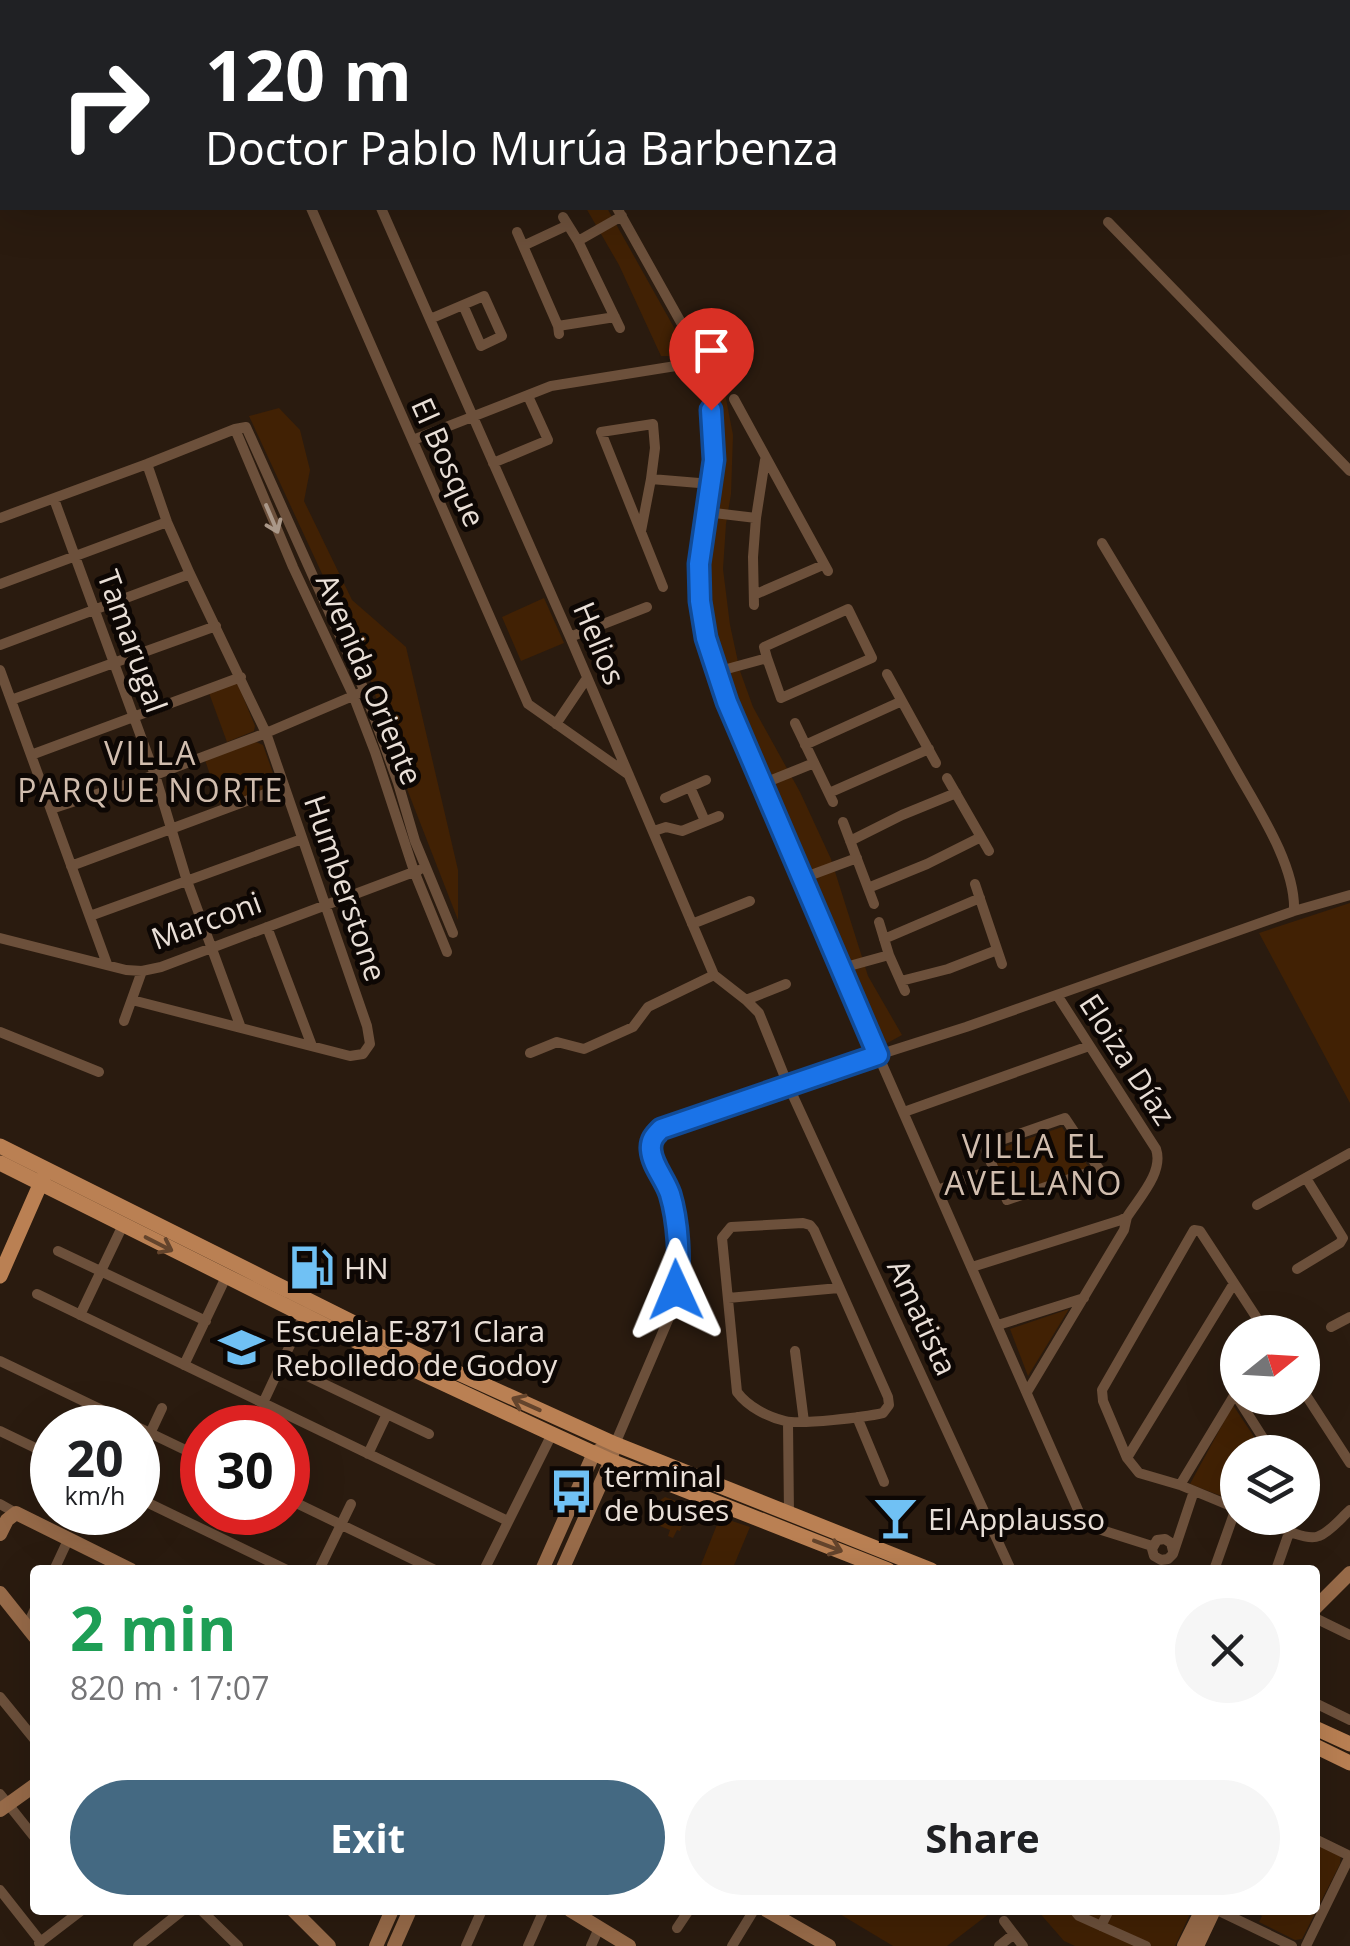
<!DOCTYPE html>
<html lang="en">
<head>
<meta charset="utf-8">
<style>
  body { margin:0; font-family:"Open Sans",sans-serif; background:#f6f6f6; color:#202124; height:100vh; display:flex; flex-direction:column; font-size:38px; white-space:nowrap }
  * { box-sizing:border-box; margin:0 }
  p { font-size:32px; color:#757577 }
  .icon { flex:none; width:55px; height:55px; fill:none; stroke:currentColor; stroke-width:2; stroke-linecap:round; stroke-linejoin:round }
  .map { position:relative; flex:1; overflow:hidden }
  .panel { position:absolute; left:30px; top:1565px; width:1290px; height:350px; display:flex; flex-direction:column; background:#fff; border-radius:10px; box-shadow:0 10px 40px #0002 }
  .panel>* { flex:none }
  .guide { position:absolute; left:0px; top:0px; width:1350px; height:210px; box-shadow:0 10px 40px #0002; background:#202124; color:#fff; overflow:hidden }
  .needle { width:65px; rotate:72deg }
  .controls { position:absolute; left:1220px; top:1315px; display:grid; gap:20px }
  .controls a { display:grid; place-items:center; width:100px; height:100px; border-radius:50%; background:#fff; box-shadow:0 10px 40px #0002; font-size:50px }
  .speed { position:absolute; left:30px; top:1405px; display:flex; gap:20px; font-size:50px; font-weight:700; text-align:center }
  .speed>* { display:grid; place-content:center; width:130px; height:130px; border-radius:50%; background:#fff; box-shadow:0 10px 40px #0002; line-height:1 }
  .speed small { font-size:25px; font-weight:400 }
  .speed .limit { border:15px solid #d22; background:#fff; color:#111 }
  .pin { position:absolute; display:grid; place-items:center; width:85px; height:85px; color:#fff; margin:-102px -42px; border-radius:50% 50% 50% 0; rotate:-45deg; box-shadow:0 0 10px #0007 }
  .pin .icon { rotate:45deg }
  .me { position:absolute; width:110px; margin:-55px; rotate:359deg; stroke-linejoin:round; filter:drop-shadow(0 0 8px #0008) }
  .turn { display:flex; align-items:center; gap:35px; height:210px; padding:0 40px; font-size:45px }
  .turn .icon { width:130px; height:130px; stroke-width:2.5 }
  .turn b { display:block; font-size:70px; line-height:85px }
  .round { display:grid; place-items:center; flex:none; width:105px; height:105px; border-radius:52px; background:#f6f6f6 }
  .headline { display:flex; align-items:center; justify-content:space-between; height:170px; padding:0 40px }
  h1 { font-size:60px; font-weight:700; line-height:75px; color:#1e9e55 }
  .cta { display:flex; gap:20px; margin-top:auto; padding:20px 40px }
  .cta a { flex:1; height:115px; border-radius:60px; background:#446982; color:#fff; font-size:40px; font-weight:700; line-height:115px; text-align:center }
  .cta a+a { background:#f6f6f6; color:#202124 }
  .map>svg:first-child { display:block }
  .green { fill:#412104 }
  .lines { fill:none; stroke-linecap:round; stroke-linejoin:round }
  .stream { stroke:#6a3909; stroke-width:2.5 }
  .street { stroke:#6c503b; stroke-width:10 }
  .secondary { stroke:#986b49; stroke-width:14 }
  .primary { stroke:#ba8053; stroke-width:15 }
  .oneway { stroke:#aa9889 }
  .oneway2 { stroke:#64442c }
  .route-casing { stroke:#114b97; stroke-width:25 }
  .route { stroke:#1a73e8; stroke-width:18 }
  .labels { text-anchor:middle; dominant-baseline:central; stroke-width:10; stroke-linejoin:round; paint-order:stroke }
  .street-label { font-size:30px; fill:#e9dfd7; stroke:#0d0704 }
  .poi-label { font-size:30px; fill:#e9dfd7; stroke:#0d0704; text-anchor:start }
  .neighbourhood-label { font-size:32px; letter-spacing:2.5px; fill:#d1bdae; stroke:#0d0704 }
</style>
</head>
<body>
<div class="map">
<svg width="1350" height="1946" viewBox="0 0 1350 1946">
  <rect width="100%" height="100%" fill="#2a1b0f"/>
  <path class="green" d="M586 208H607L681 340 672 356H661L619 265Z
    M723 383 733 435 731 494 726 524 723 569 730 625 740 671 753 707 800 792 831 859 868 976 902 1035 882 1046 737 718 714 655 702 585 706 536 718 465 719 440 712 386Z
    M279 408 300 430 310 470 304 501 352 600 406 647 458 870V920L400 771 368 673 249 416Z
    M544 598 564 643 521 661 502 617Z
    M237 682 255 726 254 731 227 742 209 693Z
    M256 742 263 745 278 787 221 807 205 760Z
    M1350 903V1103L1259 933Z
    M1062 1127 1090 1169 1008 1197 989 1152Z
    M1069 1309 1028 1376 1010 1329Z
    M1233 1405 1264 1452H1238L1237 1502 1190 1484Z
    M665 1497 689 1506 680 1531 677 1530 673 1538 668 1536 670 1530 650 1522 659 1501Z
    M720 1517 750 1527 732 1570H699Z
    M1315 1844 1341 1855 1340 1864 1302 1939 1295 1940 1259 1922 1262 1916 1251 1910H1315Z
    M833 1910H994L947 1946H893Z
    M1037 1910H1192L1175 1946H1075L1064 1941Z"/>
  <g class="lines">
    <path class="stream" d="M999 0 1004 2
      M1348 149H1350"/>
    <path class="street" d="M221 0 223 2
      M290 0 291 2
      M349 0 350 2
      M311 208 528 704 629 775
      M381 208 570 637 714 975 746 1000 759 1013 788 1085 1011 1570
      M617 208 693 344
      M563 217 578 241 620 328
      M1108 222 1350 471
      M517 232 558 326 559 334
      M578 241 622 216
      M523 246 568 225
      M430 319 484 296 502 336 481 346 463 305
      M558 326 615 317
      M682 363a21 21 0 1 1 42 0a21 21 0 1 1-42 0Z
      M705 384C712 414 715 444 712 476 709 506 700 536 699 567 698 615 711 658 727 703L878 1055 1082 1519 1092 1527 1152 1546
      M734 399 828 571
      M235 429 293 567 353 695 375 752 414 871 447 952
      M413 440 551 386 682 365
      M493 463 548 440 528 396
      M54 499 155 775 187 881 241 1028
      M706 512 756 518 753 557 754 605
      M0 518 147 464 235 429 246 427 365 692 398 783 415 841 453 933
      M756 518 765 460
      M641 531 651 479
      M1102 543C1147 618 1193 693 1236 770 1258 809 1296 866 1294 911
      M0 584 167 522
      M663 587 601 432 653 424 655 448 651 479 711 484
      M754 595 823 565
      M570 637 647 607
      M0 645 190 574
      M0 670 107 964
      M716 672 767 658 781 698 872 658 848 609 764 647 767 658
      M887 674 936 763
      M11 700 216 626
      M795 723 833 802
      M556 724 587 678
      M805 745 902 701
      M31 755 241 677
      M947 778 989 851
      M762 784 814 763
      M690 787 705 821
      M829 793 929 749
      M665 798 706 780
      M51 809 155 775 266 733 360 693
      M843 822 874 904
      M654 831 666 827 682 831 719 816
      M850 841 902 815 956 793
      M71 866 284 787
      M803 878 857 858
      M975 884 1002 964
      M868 888 927 864 981 837
      M90 916 302 839
      M879 922 889 955 905 991
      M692 924 750 901
      M267 927 312 1046
      M0 938 126 970 142 971 161 967 419 870
      M884 939 980 898
      M842 968 889 955
      M901 981 948 969 997 950
      M132 1000 350 1056 363 1054 370 1044 367 1026 266 733 190 574 167 522 147 464
      M746 1000 786 984
      M124 1021 142 971
      M0 1032 99 1072
      M530 1053 557 1042 584 1049 633 1027 648 1007 714 975
      M904 1112 1089 1046
      M1065 1118 1099 1169 1007 1200 984 1146Z
      M938 1190 993 1169
      M1257 1205 1350 1153
      M803 1223 810 1225 814 1230 888 1397 889 1405 883 1413C865 1417 801 1425 785 1421 768 1417 748 1407 737 1392L722 1238 731 1227Z
      M58 1251 206 1321
      M972 1267 1121 1220 1127 1217C1139 1198 1164 1172 1156 1149L1057 995
      M1297 1269 1340 1243 1343 1238 1306 1178
      M37 1294 508 1521
      M728 1298 839 1288
      M80 1315 123 1225
      M998 1325 1084 1298
      M1331 1327 1350 1317
      M795 1351 804 1422
      M0 1361 202 1458
      M282 1364 429 1434
      M184 1365 226 1277
      M1302 1389 1350 1463
      M1027 1392 1124 1230 1127 1217
      M1235 1394 1272 1452
      M263 1403 306 1311
      M857 1417 884 1482
      M788 1423 789 1515
      M0 1431 52 1456
      M615 1444 671 1313C681 1280 680 1226 670 1194 665 1179 652 1165 651 1150 650 1140 655 1135 661 1129L878 1055 966 1027 1294 911 1350 895
      M368 1454 387 1414
      M1127 1458 1234 1283
      M138 1459 162 1408
      M1302 1478 1304 1477
      M1180 1485 1238 1389
      M138 1498 287 1570
      M288 1499 435 1570
      M0 1504 16 1513
      M1238 1509 1180 1485 1139 1473 1127 1458 1103 1401 1102 1390 1194 1230 1200 1231 1266 1332
      M1259 1518C1273 1524 1305 1542 1319 1536 1330 1532 1341 1518 1350 1510
      M107 1524 113 1512
      M1173 1551 1171 1543 1165 1539 1157 1540 1152 1549 1154 1556 1161 1560 1168 1559 1173 1554 1194 1491
      M54 1570 68 1540
      M319 1570 351 1504
      M484 1570 552 1434
      M1214 1570 1236 1508
      M1276 1570 1290 1530
      M1315 1618 1350 1635
      M27 1626 35 1609
      M0 1697 35 1740
      M1315 1703 1350 1720
      M0 1794 35 1838
      M1315 1839 1350 1856
      M0 1890 41 1942
      M201 1910 238 1946
      M1074 1910 1079 1916 1146 1946
      M1217 1910 1292 1946
      M1004 1921 1023 1946
      M1101 1926 1109 1910
      M677 1928 689 1910
      M39 1943 82 1910
      M138 1946 183 1910
      M466 1946 482 1910
      M528 1946 544 1910
      M591 1946 599 1928
      M732 1946 754 1910
      M999 1946 1014 1934
      M1306 1946 1350 1856"/>
    <path class="secondary" d="M0 1534 7 1520 16 1513 131 1570
      M542 1570 594 1453 600 1450
      M562 1570 608 1467 613 1451
      M0 1593 35 1637
      M1315 1608 1350 1573
      M0 1810 35 1785
      M293 1910 329 1946
      M570 1910 629 1946
      M766 1910 829 1946
      M376 1946 392 1910
      M394 1946 410 1910
      M1184 1946 1202 1910
      M1197 1946 1214 1910"/>
    <path class="primary" d="M0 1146 414 1353 615 1444 931 1570
      M0 1163 408 1367 552 1434 611 1461 888 1570
      M0 1276 43 1178
      M1315 1728 1350 1744
      M1315 1746 1350 1763"/>
  </g>
  <defs><path id="oneway-shaft" d="M-6 0H5M1.5-3L5.5 0L1.5 3" fill="none" stroke-width="1.6" stroke-linecap="round" stroke-linejoin="round" transform="scale(2.5)"/></defs>
  <use class="oneway" href="#oneway-shaft" transform="translate(272 519) rotate(67)"/>
  <g class="oneway2">
    <use href="#oneway-shaft" transform="translate(159 1244) rotate(27)"/>
    <use href="#oneway-shaft" transform="translate(526 1404) rotate(-156)"/>
    <use href="#oneway-shaft" transform="translate(828 1546) rotate(21)"/>
  </g>
  <g class="lines">
    <defs>
      <path id="route" d="M676 1290C681 1263 678 1220 670 1194 665 1179 652 1165 651 1150 650 1140 655 1135 661 1129L878 1055 727 702 706 638 700 601 699 564 714 460 711 410"/>
    </defs>
    <use href="#route" class="route-casing"/>
    <use href="#route" class="route"/>
  </g>
  <defs>
    <symbol id="fuel-bare" viewBox="-9 -9 18 18"><path d="M-5.5-6h7V0h2V4h1.3V-2.5L3-4.5l.8-.8L6-3V5H2.5V1h-1V6h-7ZM-4.2-4.7v3.2H.2V-4.7Z" fill="#70c1f4" stroke="#0d0704" stroke-width="2.5" paint-order="stroke"/></symbol>
    <symbol id="school-bare" viewBox="-9 -9 18 18"><path d="M0-5L7-2L0 1L-7-2ZM-4 1L0 2.5L4 1V4Q0 6-4 4Z" fill="#70c1f4" stroke="#0d0704" stroke-width="2.5" paint-order="stroke"/></symbol>
    <symbol id="bus-bare" viewBox="-9 -9 18 18"><path d="M-5-6H5V4H4V6H2V4H-2V6H-4V4H-5ZM-3.5-4V0h7V-4ZM-3.5 1.2v1.5H-2V1.2ZM2 1.2v1.5H3.5V1.2Z" fill="#70c1f4" stroke="#0d0704" stroke-width="2.5" paint-order="stroke"/></symbol>
    <symbol id="bar-bare" viewBox="-9 -9 18 18"><path d="M-6-5H6L.8 .8V4.5H3.5V6h-7V4.5H-.8V.8Z" fill="#70c1f4" stroke="#0d0704" stroke-width="2.5" paint-order="stroke"/></symbol>
  </defs>
  <g fill-rule="evenodd">
    <use href="#fuel-bare" x="280" y="1236" width="63" height="63"/>
    <use href="#school-bare" x="210" y="1316" width="63" height="63"/>
    <use href="#bus-bare" x="540" y="1460" width="63" height="63"/>
    <use href="#bar-bare" x="864" y="1486" width="63" height="63"/>
  </g>
  <g class="labels">
    <g class="street-label">
      <text transform="translate(449 462) rotate(66)">El Bosque</text>
      <text transform="translate(133 641) rotate(70)">Tamarugal</text>
      <text transform="translate(600 643) rotate(67)">Helios</text>
      <text transform="translate(370 679) rotate(67)">Avenida Oriente</text>
      <text transform="translate(346 888) rotate(71)">Humberstone</text>
      <text transform="translate(206 920) rotate(-20)">Marconi</text>
      <text transform="translate(1128 1059) rotate(57)">Eloiza Díaz</text>
      <text transform="translate(923 1317) rotate(65)">Amatista</text>
    </g>
    <g class="poi-label">
      <text x="344" y="1267">HN</text>
      <text x="275" y="1330">Escuela E-871 Clara<tspan x="275" dy="34">Rebolledo de Godoy</tspan></text>
      <text x="604" y="1475">terminal<tspan x="604" dy="34">de buses</tspan></text>
      <text x="928" y="1518">El Applausso</text>
    </g>
    <g class="neighbourhood-label">
      <text x="151" y="752">VILLA<tspan x="151" dy="37">PARQUE NORTE</tspan></text>
      <text x="1034" y="1145">VILLA EL<tspan x="1034" dy="37">AVELLANO</tspan></text>
    </g>
  </g>
</svg>
<div class="controls">
<a><svg class="needle" viewBox="-14 -14 28 28"><path d="M0-13l5 13h-10z" fill="#e53935"/><path d="M0 13l5-13h-10z" fill="#757577"/></svg></a>
<a><svg class="icon" aria-label="layers" viewBox="0 0 24 24"><path d="M12 4l9 5-9 5-9-5zM3 14l9 5 9-5"/></svg></a>
</div>
<div class="speed"><div>20<small>km/h</small></div><div class="limit">30</div></div>
<div class="pin" style="left:711px;top:410px;background:#d93025"><svg class="icon" aria-label="arrive" viewBox="0 0 24 24"><path d="M6 21V4h12l-3 4 3 4H6"/></svg></div>
<svg class="me" style="left:676px;top:1290px" viewBox="-20 -20 40 40"><path d="M0-17L14 15 0 8-14 15z" fill="#1a73e8" stroke="#fff" stroke-width="4"/></svg>
<div class="guide">
<div class="turn"><svg class="icon" aria-label="right" viewBox="0 0 24 24"><path d="M7 20v-9h11M14 6l5 5-5 5"/></svg><div><b>120 m</b>Doctor Pablo Murúa Barbenza</div></div>
</div>
<section class="panel">
<div class="headline"><div><h1>2 min</h1><p>820 m · 17:07</p></div><a class="round"><svg class="icon" aria-label="close" viewBox="0 0 24 24"><path d="M6 6l12 12M18 6L6 18"/></svg></a></div>
<div class="cta"><a>Exit</a><a>Share</a></div>
</section>
</div>
</body>
</html>
